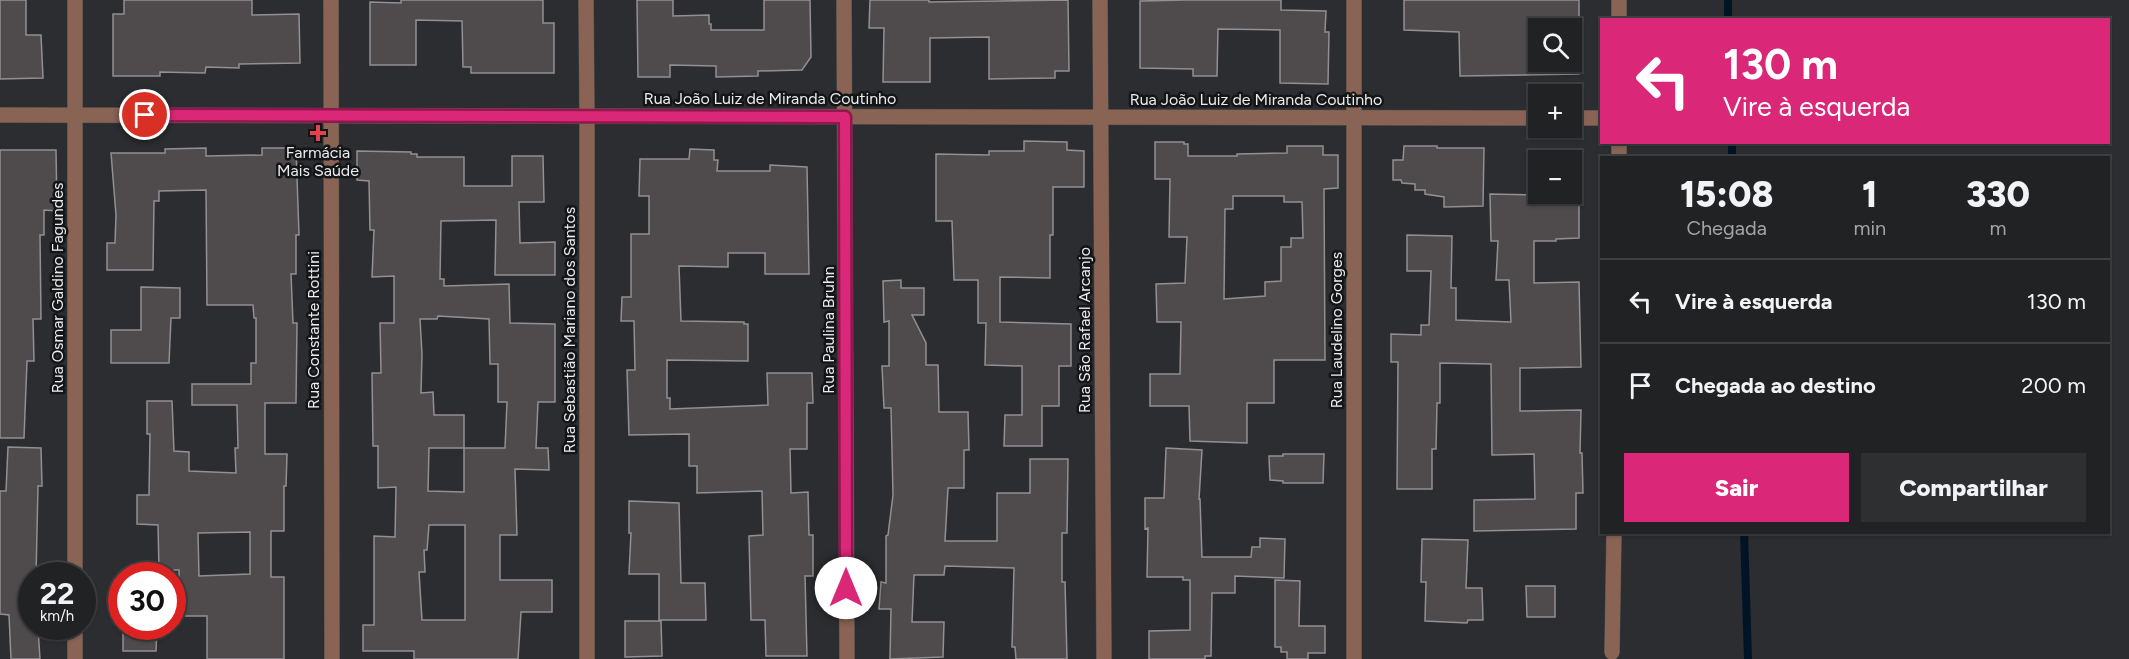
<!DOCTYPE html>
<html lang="pt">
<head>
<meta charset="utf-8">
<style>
  body { margin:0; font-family:Figtree,sans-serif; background:#2d2f31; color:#f1f3f6; height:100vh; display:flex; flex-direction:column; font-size:22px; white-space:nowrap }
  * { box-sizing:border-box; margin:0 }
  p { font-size:20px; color:#a2a4a6 }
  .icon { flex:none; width:33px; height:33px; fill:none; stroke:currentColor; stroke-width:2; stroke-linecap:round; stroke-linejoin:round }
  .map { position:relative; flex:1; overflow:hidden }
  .side { position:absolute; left:1600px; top:156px; width:510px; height:378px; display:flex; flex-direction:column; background:#202224; border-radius:0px; box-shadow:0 2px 4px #0004,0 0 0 2px #3d3f41 }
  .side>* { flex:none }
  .banner { position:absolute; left:1600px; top:18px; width:510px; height:126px; border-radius:0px; box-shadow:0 2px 4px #0004,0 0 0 2px #3d3f41; background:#db2777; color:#fff; overflow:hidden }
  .fabs { position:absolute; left:1528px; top:18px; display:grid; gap:12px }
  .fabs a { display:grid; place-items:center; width:54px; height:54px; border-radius:0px; background:#202224; box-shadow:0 2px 4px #0004,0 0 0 2px #3d3f41; font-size:30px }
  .speed { position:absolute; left:18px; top:562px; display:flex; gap:12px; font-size:30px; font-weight:700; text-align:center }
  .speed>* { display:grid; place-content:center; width:78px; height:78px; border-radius:50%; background:#202224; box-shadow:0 2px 4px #0004,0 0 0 2px #3d3f41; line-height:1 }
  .speed small { font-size:15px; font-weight:400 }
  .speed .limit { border:9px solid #d22; background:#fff; color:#111 }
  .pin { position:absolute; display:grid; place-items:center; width:51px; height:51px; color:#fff; margin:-26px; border:3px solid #fff; border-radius:50%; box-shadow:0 2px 6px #0007 }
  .me { position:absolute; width:66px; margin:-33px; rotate:0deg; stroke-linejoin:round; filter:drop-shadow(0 0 4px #0008) }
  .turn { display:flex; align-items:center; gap:21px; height:126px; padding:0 24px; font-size:27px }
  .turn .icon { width:78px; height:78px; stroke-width:2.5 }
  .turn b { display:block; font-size:42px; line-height:51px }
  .eta { display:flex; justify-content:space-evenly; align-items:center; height:102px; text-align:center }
  .eta b { font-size:36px; font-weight:800; line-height:42px }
  .button { display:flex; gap:12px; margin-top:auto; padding:12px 24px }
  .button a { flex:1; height:69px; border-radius:0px; background:#db2777; color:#fff; font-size:24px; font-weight:800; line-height:69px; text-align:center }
  .button a+a { background:#2d2f31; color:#f1f3f6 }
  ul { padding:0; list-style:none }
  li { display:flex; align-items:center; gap:18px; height:84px; padding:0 24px; border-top:2px solid #3d3f41 }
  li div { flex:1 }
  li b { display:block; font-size:22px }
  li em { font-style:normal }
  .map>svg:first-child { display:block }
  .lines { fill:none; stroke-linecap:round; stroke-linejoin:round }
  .stream { stroke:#001426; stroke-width:8 }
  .building { fill:#4f4b4d; stroke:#948f91; stroke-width:1.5; fill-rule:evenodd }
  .minor-casing { stroke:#46484a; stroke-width:16 }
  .tertiary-casing { stroke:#46484a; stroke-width:16 }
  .minor { stroke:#896354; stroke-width:15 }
  .tertiary { stroke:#896354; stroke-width:15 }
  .route-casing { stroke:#8e194d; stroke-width:15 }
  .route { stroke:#db2777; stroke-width:10 }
  .health-dot { fill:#e0444e; stroke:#141516; stroke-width:2 }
  .labels { text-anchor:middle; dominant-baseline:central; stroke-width:5; stroke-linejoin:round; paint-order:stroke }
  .street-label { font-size:16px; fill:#eaebed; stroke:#141516 }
  .poi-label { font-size:16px; fill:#eaebed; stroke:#141516 }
</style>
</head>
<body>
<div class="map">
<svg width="2129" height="659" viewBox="0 0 2129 659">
  <rect width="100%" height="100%" fill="#2b2d30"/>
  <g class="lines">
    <path class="stream" d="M1728 0V20
      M1732 142V158
      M1744 532 1748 659"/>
  </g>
  <path class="building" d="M0 0H26V35H41L43 78 0 79Z
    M124 0H252V15L299 14 300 63 239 64V68L206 67 205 73 160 72V76H113V14H124Z
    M401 0H543V23H554V73H471V67H463L462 21 416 20V65H370V2L401 3Z
    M637 0H673V16L709 15V24H711V30H764V0H810L811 57 802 70 758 71V76L716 77V66L670 65V77H638Z
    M870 0H929V2L1068 0 1069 71H1055V78L989 79V37L930 38V82H883L884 28H869Z
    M1187 0H1281V10L1326 11 1325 32H1329L1328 84 1280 83V30L1218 29 1217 76H1193V69L1140 68V1Z
    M1404 0H1579V74L1460 76 1459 32 1404 30ZM1539 28H1572V62H1539Z
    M1024 141 1067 142V150L1084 151V187H1053V235H1050V278L1000 277V322L1071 324V366H1059V406H1042V446H1004L1005 415H1022V366L985 365 986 323H978V280H954L952 221H936V154L989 155V151H1024Z
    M1155 142H1184V144H1188V156H1237V154L1287 153V146H1323V155H1338V188L1324 189 1325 360H1274V403H1247V443L1190 441 1189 406H1150V374H1180L1181 322H1157L1156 284 1185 283 1187 237H1169L1170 179H1155ZM1233 196H1284V202H1302L1303 238H1291V247H1281V281L1265 282V296L1224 299 1225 209H1233Z
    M1404 146H1437V148H1484L1483 206 1444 207V197L1425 194V190H1415V184L1402 183 1401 180H1393V160H1403Z
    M206 148V156L262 155V148H296L299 235H296V274H291L293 323H297L296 403H265V454H287L286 486H284V531H271V577H284V659H207V616H179V570H159L158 525 137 524V495H149L150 434H147V401H172L174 451 189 452V471L236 473 235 448H238L237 405H192V384H251V363H256V318H254L253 305H207L206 190 159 191V201H154L153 270H107V243H115L116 215 111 153H165V149ZM250 532V574L199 576 198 533Z
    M690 149 714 150V160H718L717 171H770V165L807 167 809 274H765V253H728V267L679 266 681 321 744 322V324H748V361L667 360V398H670V409L768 405 767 373H812L813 403H807V449H790L791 493 808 492 809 535H813V576H805L807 656H766L765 620H751L749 536 763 535 762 491 697 493V466H689V434L629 435 627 370H635L634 321H621L622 297H631V234H649V196H639L640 159H689Z
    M0 150H56L57 211 44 210V235H40L41 319H33L34 361H27L24 438H0Z
    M357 151 411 152V154H417V157H464V186H512V156H543L544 202H519L520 243 555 242V275H495L496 220 441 221 440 279H444V286L509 284 510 323 555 324V402H538L536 448H548L549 470 515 469 517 535H500V580H552V612H521L518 659H414V651H363V625H374V536L395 537 396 487 378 488V446H373L372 373H381L380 323H394V276L372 277 374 230H370L369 181 357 180ZM438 316 489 319 490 364H498V402H507L505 448H464V415H434L433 392 421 393 422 354 420 319H437ZM429 448H464V492L428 491ZM429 525H465V620H422L419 572H425L424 550H427Z
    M1490 194 1537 195V200H1579V238L1556 239V241H1534V283L1579 282 1581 367 1520 368V411L1581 410 1580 453H1582L1583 493H1576V529L1474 531V500L1535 499 1534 454 1492 455 1491 364 1440 363V403H1437L1436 449H1432V489H1397L1398 362H1391V334L1421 335V325H1429L1431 271H1407V235L1452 236 1451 288H1456V320L1511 322 1509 280H1496L1498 241H1491Z
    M901 280V288H924V315H912L926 343V365H938L939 412H968L969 450H964V488H948L945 541H997V493H1030V459H1068L1067 533H1062V582H1065L1067 659H1016L1015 647H1012L1014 568 945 566 944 575H914L912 622H944L943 657 890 659 891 609H879L881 582 886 583V536L888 535 893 495 891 408H884L882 366H889V321L884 322 883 281Z
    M141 287 180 288V318H171L169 363H111V330H141Z
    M8 447 41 448 42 486H38L36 576H32V629L38 628 40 659H11L9 615 0 614V491H6Z
    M1166 448 1202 450 1199 499H1200L1202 557H1251L1252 547H1260V538L1285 539 1284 578 1235 576V593H1212L1211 656H1205V659H1149V631L1190 630V580H1183V577H1147L1148 528 1145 529V498H1164Z
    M1283 454H1324L1323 483H1283V481L1270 480 1269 456H1283Z
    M629 501 679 503 681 583H705L706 620H659V574H629L631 533H629Z
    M1422 539 1468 540 1466 588H1482L1483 620H1468L1467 623 1425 621 1426 582H1421Z
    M1275 580 1300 581 1299 626H1325V653H1308V659H1287V652H1281V647H1275Z
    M1526 586H1555V617H1527Z
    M625 621H661L662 656 625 657Z
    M157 627 156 651H123V628Z"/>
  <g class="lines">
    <defs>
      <path id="minor" d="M75 0V576
        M331 0 332 659
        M844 0 847 659
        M1100 0 1104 659
        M1354 0V659
        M587 116V659
        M1619 158V142
        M75 627V659
        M1612 652 1614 532"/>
      <path id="tertiary" d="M586 0 587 116
        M1619 0V20
        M0 115 1539 118
        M1572 118H1602"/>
    </defs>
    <use href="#minor" class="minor-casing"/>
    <use href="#tertiary" class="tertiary-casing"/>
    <use href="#minor" class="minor"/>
    <use href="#tertiary" class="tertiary"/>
  </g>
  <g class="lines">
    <defs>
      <path id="route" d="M145 115 845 117 846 588"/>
    </defs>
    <use href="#route" class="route-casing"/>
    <use href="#route" class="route"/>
  </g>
  <path class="health-dot" d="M315 124h6v6h6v6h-6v6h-6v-6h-6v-6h6z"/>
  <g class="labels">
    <g class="street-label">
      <text x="770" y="98">Rua João Luiz de Miranda Coutinho</text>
      <text x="1256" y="99">Rua João Luiz de Miranda Coutinho</text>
      <text transform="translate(57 288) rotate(-90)">Rua Osmar Galdino Fagundes</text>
      <text transform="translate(313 330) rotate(-90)">Rua Constante Rottini</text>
      <text transform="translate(569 330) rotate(-90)">Rua Sebastião Mariano dos Santos</text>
      <text transform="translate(828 330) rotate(-90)">Rua Paulina Bruhn</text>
      <text transform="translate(1084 330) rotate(-90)">Rua São Rafael Arcanjo</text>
      <text transform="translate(1336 330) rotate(-90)">Rua Laudelino Gorges</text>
    </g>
    <g class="poi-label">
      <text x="318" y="152">Farmácia<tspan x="318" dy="18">Mais Saúde</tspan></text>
    </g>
  </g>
</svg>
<div class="fabs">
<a><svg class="icon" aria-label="search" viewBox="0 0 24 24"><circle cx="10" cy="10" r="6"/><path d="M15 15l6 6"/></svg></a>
<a>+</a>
<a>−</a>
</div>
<div class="speed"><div>22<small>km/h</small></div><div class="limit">30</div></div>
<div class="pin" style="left:145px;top:115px;background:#d93025"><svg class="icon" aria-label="arrive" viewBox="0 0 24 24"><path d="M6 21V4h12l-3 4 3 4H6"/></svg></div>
<svg class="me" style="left:846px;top:588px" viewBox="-20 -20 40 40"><circle r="19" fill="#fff"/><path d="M0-13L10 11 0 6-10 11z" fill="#db2777"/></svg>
<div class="banner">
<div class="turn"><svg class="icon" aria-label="left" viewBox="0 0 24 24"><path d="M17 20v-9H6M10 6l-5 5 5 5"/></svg><div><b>130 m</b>Vire à esquerda</div></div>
</div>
<section class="side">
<div class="eta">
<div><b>15:08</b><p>Chegada</p></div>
<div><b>1</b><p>min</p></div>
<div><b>330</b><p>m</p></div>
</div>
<ul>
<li><svg class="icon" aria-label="left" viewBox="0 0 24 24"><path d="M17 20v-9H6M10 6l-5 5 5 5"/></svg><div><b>Vire à esquerda</b></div><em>130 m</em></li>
<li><svg class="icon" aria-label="arrive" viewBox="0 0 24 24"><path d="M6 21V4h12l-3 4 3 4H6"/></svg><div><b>Chegada ao destino</b></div><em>200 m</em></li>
</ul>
<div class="button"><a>Sair</a><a>Compartilhar</a></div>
</section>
</div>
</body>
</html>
